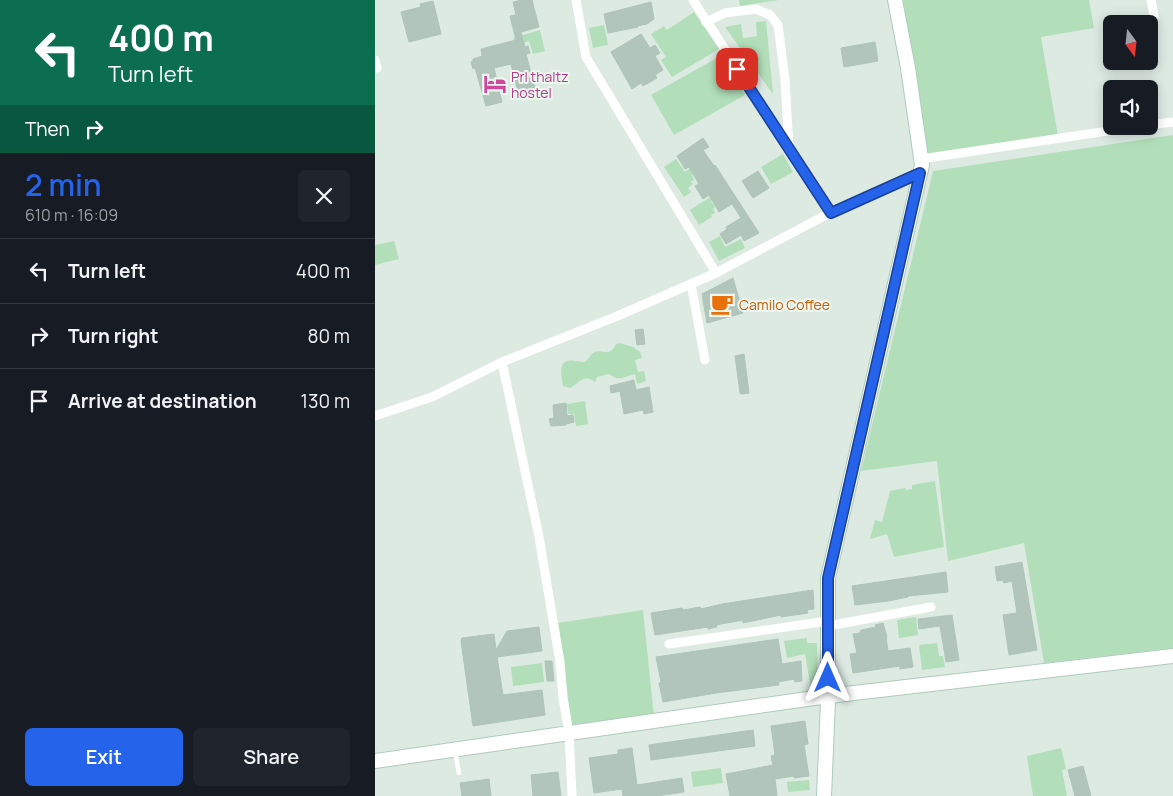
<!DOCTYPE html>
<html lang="en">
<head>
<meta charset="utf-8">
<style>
  body { margin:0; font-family:Manrope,sans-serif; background:#20242c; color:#f1f3f6; height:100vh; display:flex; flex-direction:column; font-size:19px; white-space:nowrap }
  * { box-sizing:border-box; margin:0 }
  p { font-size:16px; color:#9ea1a6 }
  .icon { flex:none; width:28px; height:28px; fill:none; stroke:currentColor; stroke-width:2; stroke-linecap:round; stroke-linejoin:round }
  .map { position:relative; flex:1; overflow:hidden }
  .details { display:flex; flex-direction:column; background:#171b24; width:375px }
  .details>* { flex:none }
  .guide { background:#0b6e4f; color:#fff; overflow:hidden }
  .needle { width:32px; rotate:165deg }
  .fabs { position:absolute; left:728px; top:15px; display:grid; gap:10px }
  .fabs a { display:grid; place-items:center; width:55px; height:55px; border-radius:8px; background:#171b24; box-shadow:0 2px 12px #0003; font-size:25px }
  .pin { position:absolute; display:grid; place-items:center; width:42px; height:42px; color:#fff; margin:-21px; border-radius:10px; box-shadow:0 2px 8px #0006 }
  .me { position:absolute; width:55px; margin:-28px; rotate:0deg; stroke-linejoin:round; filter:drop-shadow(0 0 4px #0008) }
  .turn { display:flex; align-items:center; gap:18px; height:105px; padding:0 25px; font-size:22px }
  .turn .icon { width:65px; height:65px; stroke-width:2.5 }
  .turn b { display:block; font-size:35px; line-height:42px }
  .then { display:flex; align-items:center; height:48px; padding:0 25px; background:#0003; gap:10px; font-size:19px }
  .round { display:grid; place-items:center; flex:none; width:52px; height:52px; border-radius:8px; background:#20242c }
  .summary { display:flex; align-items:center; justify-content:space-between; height:85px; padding:0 25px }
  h1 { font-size:30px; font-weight:600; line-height:38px; color:#2563eb }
  .cta { display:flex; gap:10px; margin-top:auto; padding:10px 25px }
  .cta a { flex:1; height:58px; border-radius:8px; background:#2563eb; color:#fff; font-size:20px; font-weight:600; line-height:58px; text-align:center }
  .cta a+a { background:#20242c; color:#f1f3f6 }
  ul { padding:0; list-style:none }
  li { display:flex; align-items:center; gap:15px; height:65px; padding:0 25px; border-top:1px solid #363941 }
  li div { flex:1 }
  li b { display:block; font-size:19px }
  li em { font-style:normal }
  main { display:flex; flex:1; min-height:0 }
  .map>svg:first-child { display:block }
  .green { fill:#b2dfb9 }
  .building { fill:#b1c5bb; stroke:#aec5b9 }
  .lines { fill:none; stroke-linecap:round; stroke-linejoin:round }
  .secondary-casing { stroke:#aecbbd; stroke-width:16 }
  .lane { stroke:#fff; stroke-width:4.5 }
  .street { stroke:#fff; stroke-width:9 }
  .secondary { stroke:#fff; stroke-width:14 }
  .route-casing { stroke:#184099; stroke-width:12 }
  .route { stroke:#2563eb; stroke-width:9 }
  .labels { text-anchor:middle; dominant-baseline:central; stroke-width:4; stroke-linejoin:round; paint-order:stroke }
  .hotel-label { font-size:14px; fill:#b23c85; stroke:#ecf7f1; text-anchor:start }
  .food-label { font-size:14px; fill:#c56008; stroke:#ecf7f1; text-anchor:start }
</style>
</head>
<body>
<main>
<section class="details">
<div class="guide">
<div class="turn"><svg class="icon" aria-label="left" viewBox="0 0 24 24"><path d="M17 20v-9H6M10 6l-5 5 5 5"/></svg><div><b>400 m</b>Turn left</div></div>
<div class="then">Then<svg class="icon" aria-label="right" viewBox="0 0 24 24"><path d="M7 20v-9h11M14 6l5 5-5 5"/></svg></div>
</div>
<div class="summary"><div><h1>2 min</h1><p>610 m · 16:09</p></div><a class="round"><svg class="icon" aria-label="close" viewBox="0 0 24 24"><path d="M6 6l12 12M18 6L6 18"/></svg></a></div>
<ul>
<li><svg class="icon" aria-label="left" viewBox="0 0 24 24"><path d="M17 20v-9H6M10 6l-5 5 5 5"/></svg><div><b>Turn left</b></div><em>400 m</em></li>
<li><svg class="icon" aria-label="right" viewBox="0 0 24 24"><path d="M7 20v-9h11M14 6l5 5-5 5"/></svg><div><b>Turn right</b></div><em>80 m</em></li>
<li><svg class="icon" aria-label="arrive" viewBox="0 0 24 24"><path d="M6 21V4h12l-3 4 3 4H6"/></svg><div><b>Arrive at destination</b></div><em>130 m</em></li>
</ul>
<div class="cta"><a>Exit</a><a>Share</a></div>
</section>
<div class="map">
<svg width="798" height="796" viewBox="0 0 798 796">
  <rect width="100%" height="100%" fill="#dceae2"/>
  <path class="green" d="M364 0H404L365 6Z
    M528 0H714L719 28 666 37 683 136 553 154Z
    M319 12 344 49 297 77 286 60 291 57 276 34 289 26 292 30Z
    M391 21 398 94 350 27 366 24 368 38 382 36 381 22Z
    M229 25 233 45 218 48 214 28Z
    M165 30 170 51 158 54 154 41 140 45 138 38Z
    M347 55 370 95 299 135 276 95Z
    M798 135V648L669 663 649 543 573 561 562 461 486 471 558 171Z
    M408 154 418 172 396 184 386 167Z
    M301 159 310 172 321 164 325 170 317 175 319 180 316 182 318 184 313 188 316 192 309 197 289 167Z
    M340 194 342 197 336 201 340 207 338 209 340 213 336 215 337 217 324 225 315 210Z
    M345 236 350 247 366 239 370 248 344 261 334 242Z
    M19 241 24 259 0 265V245Z
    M245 343 258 347 265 352 267 358 260 360 263 372 269 371 271 381 262 384 260 374C249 377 244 382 234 374L222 377 220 382C209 373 204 383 195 388L188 386C186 374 182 357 201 361 204 361 206 362 209 362 214 360 214 356 218 353 227 347 234 359 241 344Z
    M210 401 213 424 201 426 199 414H193L192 404Z
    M560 481 569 547 519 557 512 534 495 539 500 520 507 522 515 491 530 488 531 490 537 489V485Z
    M268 610 279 717 197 729 183 623Z
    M541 617 543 635 524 638 522 620Z
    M432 638V643H442L443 686 436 688 430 654 412 658 409 641Z
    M562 643 564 656H568L570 667 547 670 544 645Z
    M167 663 169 682 138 686 136 667Z
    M686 748 691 769 687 770 692 796H658L652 756Z
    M346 768 348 783 318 787 316 772Z
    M434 780 435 790 413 792 412 782Z"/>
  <path class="building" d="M146 0H157L164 27 146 32 150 47 153 46 155 53 151 54 161 92 144 96 136 64 119 68 127 102 111 106 100 68 98 69 96 62 98 61V59L107 56 106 49 141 40 135 16 141 15 138 2Z
    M58 1 66 34 34 42 26 12 46 7 45 4Z
    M276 2 279 19 272 24 262 26 263 27 233 33 229 14Z
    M266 34 275 48 280 45 285 53 280 56 288 70 280 75 282 78 268 86 266 83 257 89 236 52Z
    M500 42 503 61 469 67 466 48Z
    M328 138 334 147 328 150 339 166 340 165 384 233 369 241 366 235 351 244 345 234 352 229 351 227 366 218 357 204 344 212 334 195 328 199 320 186 324 184 314 167 310 169 302 156Z
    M383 171 394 188 378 198 367 181Z
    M358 278 368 313 332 323 327 294Z
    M268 329 270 344 262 345 260 330Z
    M369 354 374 393 367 394 365 393 360 356Z
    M259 380 261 390 274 387 278 412 269 414 268 410 249 414 245 391 236 393 235 386Z
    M191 403 192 416 198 415 199 422 191 424V425L176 426 174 419 179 418 178 405Z
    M647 562 662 650 634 655 628 615 642 613 637 581 629 583 628 580 622 581 620 567Z
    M571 572 573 592 533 596V597L513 601 480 605 477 586Z
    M438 590 439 609 432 610 433 613 406 617V615L368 623V620L341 625 342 627 333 629V627L280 635 276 613 307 608 308 610 325 607 326 609 347 604Z
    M577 615 584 660 571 662 565 626 544 629 543 619Z
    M508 623 512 637H511L513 651 535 648 538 667 525 669V666L478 673 475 654 482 653 478 634 485 633 486 630 501 627 500 625Z
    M164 627 167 651 122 657 128 695 167 690 170 715 98 726 86 641 87 638 119 634 121 650 132 631Z
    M403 639 407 664 426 661 427 681 420 682 419 679 403 682 404 685 396 686 341 693 288 702 284 683 286 682 281 657Z
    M170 661H177L179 681H172Z
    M430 721 433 744 429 745 434 776 419 778V776L400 779 402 796H355L351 774 398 765 396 756 400 755 396 726Z
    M378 730 380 746 276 760 274 745Z
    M257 748 262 785 307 778 309 792 282 796H248L247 789 219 793 214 758 243 754V750Z
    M708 766 716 796H700L693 770Z
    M183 772 186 796H158L156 775Z
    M114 779 116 796H87L85 783Z"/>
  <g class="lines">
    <defs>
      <path id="secondary" d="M0 761 453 696 798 656
        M449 796 453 701V578L547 165 533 68 520 0"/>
    </defs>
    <use href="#secondary" class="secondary-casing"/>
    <path class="lane" d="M80 751 84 773"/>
    <path class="street" d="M201 0 211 57 341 273
      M318 0 456 213
      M776 0 779 16
      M331 22 350 13 381 9 395 15 403 25 410 80 414 148
      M0 60 2 68H0
      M774 125 798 122
      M546 159 766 126
      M316 284 330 360
      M127 362 164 537 185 662 188 698 194 733 197 796
      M0 416 57 397 127 362 240 317 341 273 451 215 545 173
      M453 626 556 607
      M294 644 453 621"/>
    <use href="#secondary" class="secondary"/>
  </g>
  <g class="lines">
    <defs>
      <path id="route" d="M362 69 456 213 545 173 453 578V678"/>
    </defs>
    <use href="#route" class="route-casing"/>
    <use href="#route" class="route"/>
  </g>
  <defs>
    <symbol id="hotel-bare" viewBox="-9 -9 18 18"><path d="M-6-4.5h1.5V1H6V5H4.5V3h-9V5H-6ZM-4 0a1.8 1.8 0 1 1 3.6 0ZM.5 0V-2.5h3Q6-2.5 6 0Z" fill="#d1479c" stroke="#ecf7f1" stroke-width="2.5" paint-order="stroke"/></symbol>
    <symbol id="cafe-bare" viewBox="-9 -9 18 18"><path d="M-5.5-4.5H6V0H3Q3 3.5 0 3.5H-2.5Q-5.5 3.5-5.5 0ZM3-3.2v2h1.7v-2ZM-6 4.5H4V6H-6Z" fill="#e8710a" stroke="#ecf7f1" stroke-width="2.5" paint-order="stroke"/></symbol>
  </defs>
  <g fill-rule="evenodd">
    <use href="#hotel-bare" x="104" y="68" width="32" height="32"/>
    <use href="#cafe-bare" x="331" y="288" width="32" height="32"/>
  </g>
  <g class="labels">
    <g class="hotel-label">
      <text x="136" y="76">Prl thaltz<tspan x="136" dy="16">hostel</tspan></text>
    </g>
    <g class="food-label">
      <text x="364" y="304">Camilo Coffee</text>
    </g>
  </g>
</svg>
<div class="fabs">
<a><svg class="needle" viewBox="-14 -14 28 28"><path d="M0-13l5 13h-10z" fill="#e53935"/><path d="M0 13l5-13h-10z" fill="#9ea1a6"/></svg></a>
<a><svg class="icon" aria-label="sound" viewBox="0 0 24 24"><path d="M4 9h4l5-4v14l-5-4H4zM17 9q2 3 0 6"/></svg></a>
</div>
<div class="pin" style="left:362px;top:69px;background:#d93025"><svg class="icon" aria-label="arrive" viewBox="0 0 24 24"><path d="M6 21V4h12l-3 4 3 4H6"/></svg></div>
<svg class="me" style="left:453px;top:678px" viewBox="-20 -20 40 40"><path d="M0-17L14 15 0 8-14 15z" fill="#2563eb" stroke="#fff" stroke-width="4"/></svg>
</div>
</main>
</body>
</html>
